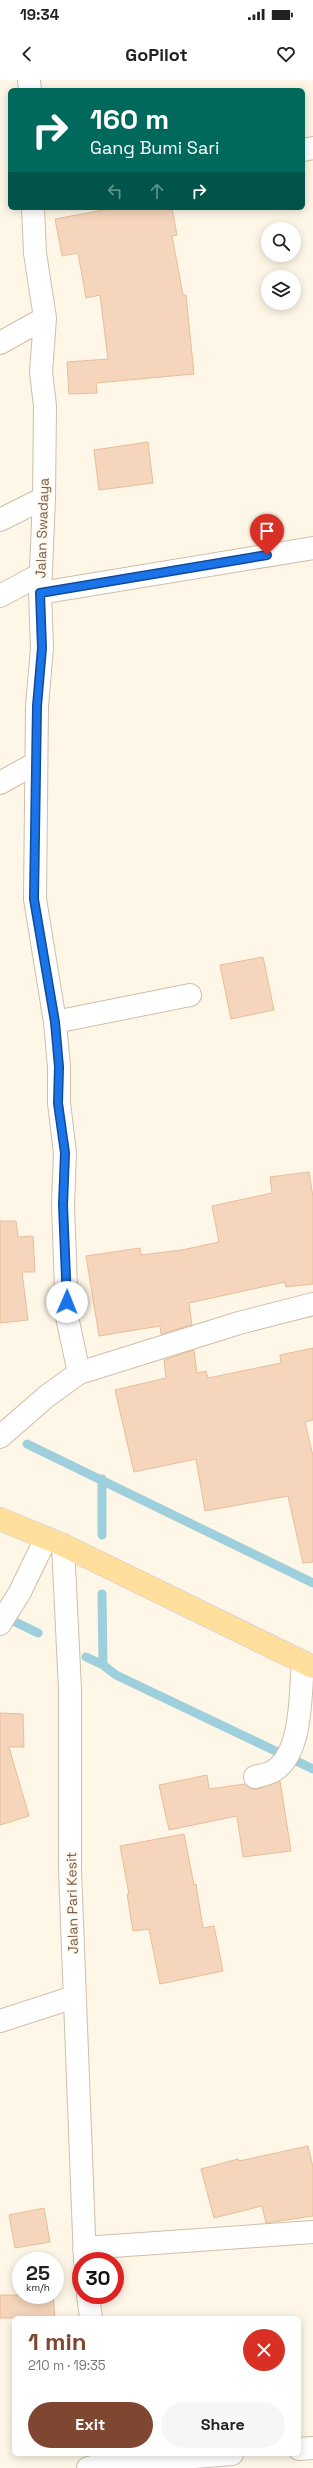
<!DOCTYPE html>
<html lang="en">
<head>
<meta charset="utf-8">
<style>
  body { margin:0; font-family:"Space Grotesk",sans-serif; background:#f6f6f6; color:#222; height:100vh; display:flex; flex-direction:column; font-size:15px; white-space:nowrap }
  * { box-sizing:border-box; margin:0 }
  p { font-size:13px; color:#767676 }
  .icon { flex:none; width:22px; height:22px; fill:none; stroke:currentColor; stroke-width:2; stroke-linecap:round; stroke-linejoin:round }
  .map { position:relative; flex:1; overflow:hidden }
  .side { position:absolute; left:12px; top:2236px; width:289px; height:140px; display:flex; flex-direction:column; background:#fff; border-radius:6px; box-shadow:0 2px 10px #0003 }
  .side>* { flex:none }
  .hud { position:absolute; left:8px; top:8px; width:297px; height:122px; border-radius:6px; box-shadow:0 2px 10px #0003; background:#00695c; color:#fff; overflow:hidden }
  .buttons { position:absolute; left:261px; top:142px; display:grid; gap:8px }
  .buttons a { display:grid; place-items:center; width:40px; height:40px; border-radius:50%; background:#fff; box-shadow:0 2px 10px #0003; font-size:20px }
  .speed { position:absolute; left:12px; top:2172px; display:flex; gap:8px; font-size:20px; font-weight:700; text-align:center }
  .speed>* { display:grid; place-content:center; width:52px; height:52px; border-radius:50%; background:#fff; box-shadow:0 2px 10px #0003; line-height:1 }
  .speed small { font-size:10px; font-weight:400 }
  .speed .limit { border:6px solid #d22; background:#fff; color:#111 }
  .pin { position:absolute; display:grid; place-items:center; width:34px; height:34px; color:#fff; margin:-41px -17px; border-radius:50% 50% 50% 0; rotate:-45deg; box-shadow:0 0 4px #0007 }
  .pin .icon { rotate:45deg }
  .me { position:absolute; width:44px; margin:-22px; rotate:1deg; stroke-linejoin:round; filter:drop-shadow(0 0 3px #0008) }
  .turn { display:flex; align-items:center; gap:14px; height:84px; padding:0 16px; font-size:18px }
  .turn .icon { width:52px; height:52px; stroke-width:2.5 }
  .turn b { display:block; font-size:28px; line-height:34px }
  .lanes { display:flex; align-items:center; height:38px; padding:0 16px; background:#0003; justify-content:center; gap:20px; direction:ltr }
  .lanes .off { opacity:.35 }
  .round { display:grid; place-items:center; flex:none; width:42px; height:42px; border-radius:21px; background:#f6f6f6 }
  .summary { display:flex; align-items:center; justify-content:space-between; height:68px; padding:0 16px }
  h1 { font-size:24px; font-weight:700; line-height:30px; color:#7f4631 }
  .action { display:flex; gap:8px; margin-top:auto; padding:8px 16px }
  .action a { flex:1; height:46px; border-radius:24px; background:#7f4631; color:#fff; font-size:16px; font-weight:700; line-height:46px; text-align:center }
  .action a+a { background:#f6f6f6; color:#222 }
  .status { display:flex; justify-content:space-between; align-items:center; height:28px; padding:0 20px; background:#fff; direction:ltr }
  .status svg { height:11px; fill:currentColor }
  header { display:flex; justify-content:space-between; align-items:center; height:52px; padding:0 16px; background:#fff; font-size:18px; font-weight:700 }
  .map>svg:first-child { display:block }
  .lines { fill:none; stroke-linecap:round; stroke-linejoin:round }
  .stream { stroke:#9ecfdc; stroke-width:9 }
  .building { fill:#f5d5bb; stroke:#e9bd9a }
  .minor-casing { stroke:#d0beaa; stroke-width:24 }
  .major-casing { stroke:#dcd5cf; stroke-width:24 }
  .minor { stroke:#fff; stroke-width:22 }
  .major { stroke:#ffdf9b; stroke-width:22 }
  .route-casing { stroke:#114b97; stroke-width:10 }
  .route { stroke:#1a73e8; stroke-width:7 }
  .labels { text-anchor:middle; dominant-baseline:central; stroke-width:3; stroke-linejoin:round; paint-order:stroke }
  .street-label { font-size:14px; fill:#795c48; stroke:#fff9ed }
</style>
</head>
<body>
<div class="status"><b>19:34</b><svg viewBox="0 0 49 12"><path d="M0 12V9h3v3zM5 12V6h3v6zM10 12V3h3v9zM15 12V0h3v12zM26 1h20v11H26zM47 4h2v5h-2z"/></svg></div>
<header><svg class="icon" aria-label="back" viewBox="0 0 24 24"><path d="M15 5l-7 7 7 7"/></svg>GoPilot<svg class="icon" aria-label="heart" viewBox="0 0 24 24"><path d="M12 20l-8-8c-3-5 5-10 8-4 3-6 11-1 8 4z"/></svg></header>
<div class="map">
<svg width="313" height="2388" viewBox="0 0 313 2388">
  <rect width="100%" height="100%" fill="#fef6e6"/>
  <g class="lines">
    <path class="stream" d="M27 1364 313 1503
      M102 1399V1455
      M102 1514 103 1585 116 1595 313 1689
      M3 1536 38 1553
      M86 1577 103 1585"/>
  </g>
  <path class="building" d="M114 128H172L177 155 172 156 183 215H186L194 294 96 303 97 313 69 314 67 282 108 279 100 215 86 218 78 173 62 176 55 139Z
    M148 362 153 403 99 410 94 370Z
    M263 877 274 930 231 939 220 885Z
    M309 1092 313 1117V1204L286 1207 285 1202 189 1223 192 1245 161 1254 160 1246 99 1256 86 1176 140 1168 141 1175 182 1170 219 1162 212 1126 272 1113 270 1097Z
    M0 1141H16L18 1157 33 1156 35 1192H22L28 1240 0 1243Z
    M313 1268V1340L305 1342 313 1376V1482L303 1483 288 1416 205 1431 196 1379 134 1392 115 1310 166 1298 164 1280 194 1270 197 1293 206 1291 208 1298 281 1283 280 1275Z
    M0 1633 23 1634 24 1667H9L29 1736 0 1745Z
    M207 1695 209 1709 245 1704 252 1709H258L280 1701 291 1771 243 1777 237 1736 169 1750 159 1705Z
    M184 1754 194 1805 196 1804 203 1848 214 1846 223 1891 160 1904 149 1849 133 1851 127 1814H129L120 1766Z
    M308 2066 313 2087V2136L266 2143 262 2126 214 2138 201 2089 238 2079 239 2081Z
    M44 2128 50 2162 15 2168 9 2135Z
    M0 2215H53L55 2238H0Z"/>
  <g class="lines">
    <defs>
      <path id="minor" d="M29 0 30 10
        M303 70 313 68
        M33 128 35 173 45 238 41 292 45 326 44 418 40 513 42 568 37 626 35 819 55 942 59 987V1023L65 1073 63 1125 67 1237 79 1293
        M0 263 45 238
        M0 440 44 418
        M40 513 313 468
        M0 516 41 494
        M0 703 36 683
        M55 942 190 915
        M0 1357 47 1316 79 1293 239 1243 313 1224
        M63 1465 70 1610V1790L85 2181
        M0 1544 20 1512 46 1458
        M255 1697C261 1695 270 1694 275 1690 303 1671 300 1613 303 1582
        M0 1941 74 1917
        M84 2168 313 2152
        M88 2215 91 2238
        M299 2369 313 2368
        M88 2388 106 2384 232 2374"/>
      <path id="major" d="M0 1439 63 1465 313 1587"/>
    </defs>
    <use href="#minor" class="minor-casing"/>
    <use href="#major" class="major-casing"/>
    <use href="#minor" class="minor"/>
    <use href="#major" class="major"/>
  </g>
  <g class="lines">
    <defs>
      <path id="route" d="M67 1222 63 1125 65 1073 58 1023 59 987 55 942 34 819 37 626 42 568 40 513 267 475"/>
    </defs>
    <use href="#route" class="route-casing"/>
    <use href="#route" class="route"/>
  </g>
  <g class="labels">
    <g class="street-label">
      <text transform="translate(42 448) rotate(-88)">Jalan Swadaya</text>
      <text transform="translate(72 1823) rotate(-91)">Jalan Pari Kesit</text>
    </g>
  </g>
</svg>
<div class="buttons">
<a><svg class="icon" aria-label="search" viewBox="0 0 24 24"><circle cx="10" cy="10" r="6"/><path d="M15 15l6 6"/></svg></a>
<a><svg class="icon" aria-label="layers" viewBox="0 0 24 24"><path d="M12 4l9 5-9 5-9-5zM3 14l9 5 9-5"/></svg></a>
</div>
<div class="speed"><div>25<small>km/h</small></div><div class="limit">30</div></div>
<div class="pin" style="left:267px;top:475px;background:#d93025"><svg class="icon" aria-label="arrive" viewBox="0 0 24 24"><path d="M6 21V4h12l-3 4 3 4H6"/></svg></div>
<svg class="me" style="left:67px;top:1222px" viewBox="-20 -20 40 40"><circle r="19" fill="#fff"/><path d="M0-13L10 11 0 6-10 11z" fill="#1a73e8"/></svg>
<div class="hud">
<div class="turn"><svg class="icon" aria-label="right" viewBox="0 0 24 24"><path d="M7 20v-9h11M14 6l5 5-5 5"/></svg><div><b>160 m</b>Gang Bumi Sari</div></div>
<div class="lanes"><svg class="icon off" aria-label="left" viewBox="0 0 24 24"><path d="M17 20v-9H6M10 6l-5 5 5 5"/></svg><svg class="icon off" aria-label="ahead" viewBox="0 0 24 24"><path d="M12 20V5M6 11l6-6 6 6"/></svg><svg class="icon" aria-label="right" viewBox="0 0 24 24"><path d="M7 20v-9h11M14 6l5 5-5 5"/></svg></div>
</div>
<section class="side">
<div class="summary"><div><h1>1 min</h1><p>210 m · 19:35</p></div><a class="round" style="background:#d93025;color:#fff"><svg class="icon" aria-label="close" viewBox="0 0 24 24"><path d="M6 6l12 12M18 6L6 18"/></svg></a></div>
<div class="action"><a>Exit</a><a>Share</a></div>
</section>
</div>
</body>
</html>
